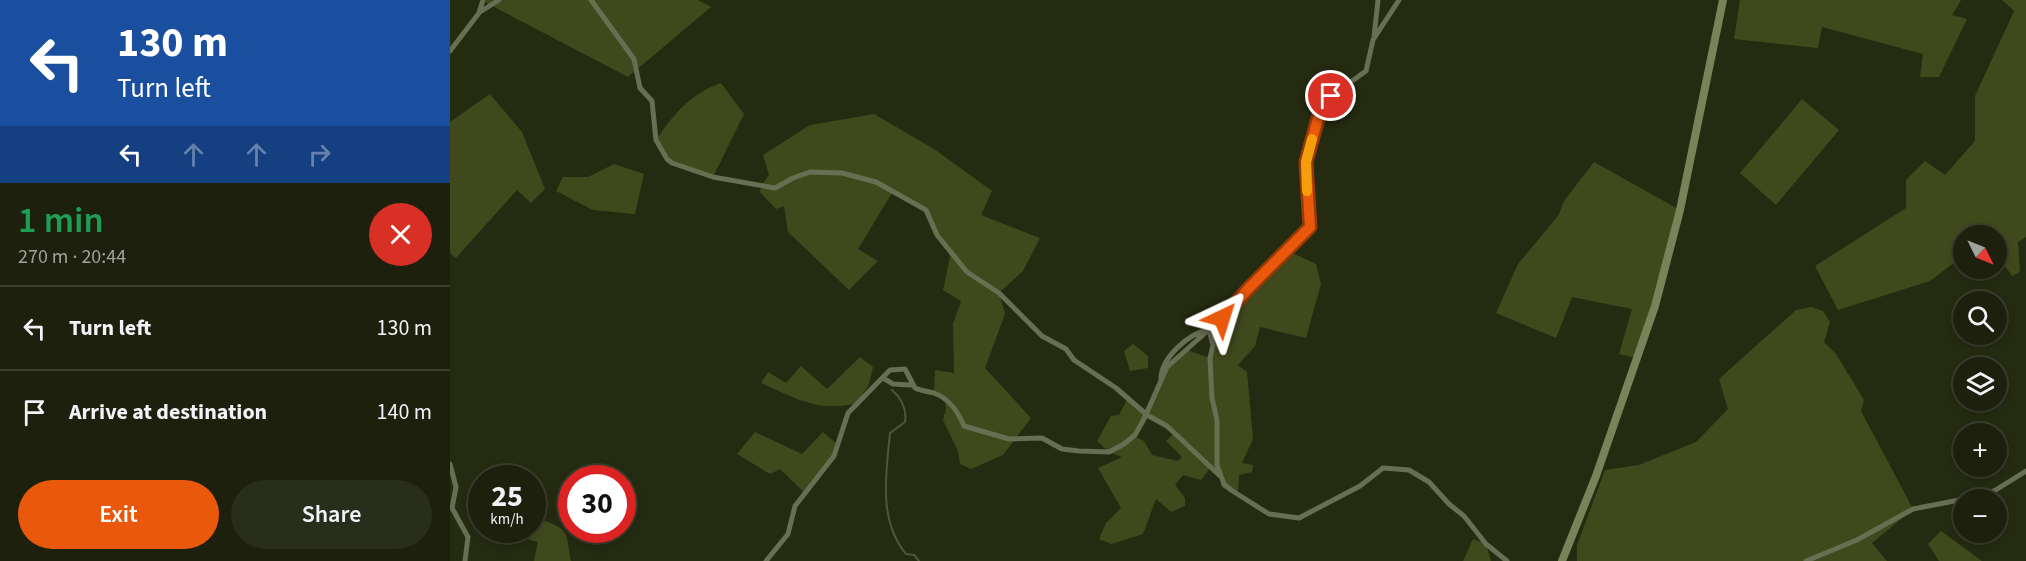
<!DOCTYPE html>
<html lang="en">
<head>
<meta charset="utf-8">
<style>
  body { margin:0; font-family:"Source Sans 3",sans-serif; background:#292d1b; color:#f1f3f6; height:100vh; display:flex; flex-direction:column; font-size:22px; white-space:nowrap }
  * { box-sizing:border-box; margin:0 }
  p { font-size:20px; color:#a0a39d }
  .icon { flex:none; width:33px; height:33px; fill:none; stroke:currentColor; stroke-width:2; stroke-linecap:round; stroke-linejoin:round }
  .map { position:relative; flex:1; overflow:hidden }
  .sheet { display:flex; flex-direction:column; background:#1c200d; width:450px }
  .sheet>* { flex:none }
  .banner { background:#1a4fa0; color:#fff; overflow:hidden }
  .needle { width:39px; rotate:133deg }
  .fabs { position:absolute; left:1503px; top:225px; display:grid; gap:12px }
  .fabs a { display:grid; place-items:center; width:54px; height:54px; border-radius:50%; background:#1c200d; box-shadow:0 3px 9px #0003,0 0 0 2px #3a3e2e; font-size:30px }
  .speed { position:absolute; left:18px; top:465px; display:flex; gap:12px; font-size:30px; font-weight:700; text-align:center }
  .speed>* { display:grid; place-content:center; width:78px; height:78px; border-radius:50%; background:#1c200d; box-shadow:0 3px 9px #0003,0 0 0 2px #3a3e2e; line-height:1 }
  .speed small { font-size:15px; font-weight:400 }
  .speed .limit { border:9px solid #d22; background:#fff; color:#111 }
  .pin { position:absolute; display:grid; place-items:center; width:51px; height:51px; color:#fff; margin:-26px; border:3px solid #fff; border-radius:50%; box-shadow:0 2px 6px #0007 }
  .me { position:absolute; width:66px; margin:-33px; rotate:41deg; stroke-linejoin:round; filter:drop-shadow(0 0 4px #0008) }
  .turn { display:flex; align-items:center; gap:21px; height:126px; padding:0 18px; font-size:27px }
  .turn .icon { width:78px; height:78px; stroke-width:2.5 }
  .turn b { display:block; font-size:42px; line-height:51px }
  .lanes { display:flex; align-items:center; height:57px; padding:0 18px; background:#0003; justify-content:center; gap:30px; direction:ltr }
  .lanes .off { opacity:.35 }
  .round { display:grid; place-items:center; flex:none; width:63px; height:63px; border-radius:32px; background:#292d1b }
  .headline { display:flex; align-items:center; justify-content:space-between; height:102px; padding:0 18px }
  h1 { font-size:36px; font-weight:600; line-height:45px; color:#1e9e55 }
  .cta { display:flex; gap:12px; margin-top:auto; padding:12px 18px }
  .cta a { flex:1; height:69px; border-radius:36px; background:#ea580c; color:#fff; font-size:24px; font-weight:600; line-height:69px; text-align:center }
  .cta a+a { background:#292d1b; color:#f1f3f6 }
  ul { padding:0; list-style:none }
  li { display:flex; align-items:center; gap:18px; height:84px; padding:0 18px; border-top:2px solid #3a3e2e }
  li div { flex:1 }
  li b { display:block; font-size:22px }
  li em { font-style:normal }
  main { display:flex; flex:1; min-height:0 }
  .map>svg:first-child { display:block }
  .green { fill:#40491c; fill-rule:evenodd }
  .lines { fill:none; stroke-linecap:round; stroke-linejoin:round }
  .stream { stroke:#505442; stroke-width:2 }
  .street { stroke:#676e52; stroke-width:5 }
  .secondary { stroke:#798359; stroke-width:8 }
  .route-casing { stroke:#983908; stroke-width:15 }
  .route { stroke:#ea580c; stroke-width:10 }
  .slow { stroke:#f59e0b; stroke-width:10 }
</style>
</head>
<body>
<main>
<section class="sheet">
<div class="banner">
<div class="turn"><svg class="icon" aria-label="left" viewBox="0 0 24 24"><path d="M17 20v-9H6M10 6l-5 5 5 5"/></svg><div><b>130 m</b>Turn left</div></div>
<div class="lanes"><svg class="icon" aria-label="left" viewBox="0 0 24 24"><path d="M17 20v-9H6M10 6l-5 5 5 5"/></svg><svg class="icon off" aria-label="ahead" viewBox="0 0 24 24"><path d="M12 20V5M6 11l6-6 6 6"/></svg><svg class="icon off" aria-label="ahead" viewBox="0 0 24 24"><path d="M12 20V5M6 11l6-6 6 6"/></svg><svg class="icon off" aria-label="right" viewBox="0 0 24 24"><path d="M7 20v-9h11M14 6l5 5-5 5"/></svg></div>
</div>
<div class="headline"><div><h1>1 min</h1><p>270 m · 20:44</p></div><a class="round" style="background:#d93025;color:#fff"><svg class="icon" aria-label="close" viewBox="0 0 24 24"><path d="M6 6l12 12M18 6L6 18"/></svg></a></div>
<ul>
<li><svg class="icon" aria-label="left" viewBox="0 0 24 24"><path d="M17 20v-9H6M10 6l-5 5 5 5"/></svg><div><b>Turn left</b></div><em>130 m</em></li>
<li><svg class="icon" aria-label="arrive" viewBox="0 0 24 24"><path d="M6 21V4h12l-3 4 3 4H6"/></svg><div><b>Arrive at destination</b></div><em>140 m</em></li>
</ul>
<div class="cta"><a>Exit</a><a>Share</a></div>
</section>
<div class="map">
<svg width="1576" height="561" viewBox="0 0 1576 561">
  <rect width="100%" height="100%" fill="#252b11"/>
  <path class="green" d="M31 0H248L261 7 178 77Z
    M1290 0H1511L1502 15 1517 19 1489 77H1470L1473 54 1372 27 1368 48 1284 39Z
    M1552 0H1576V237L1568 242 1570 272 1562 276 1547 255 1546 236H1514L1513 256 1480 281 1388 310 1365 266 1456 208V180L1475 161 1495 175 1525 141V96L1564 11Z
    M271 83 294 114 263 177 222 163 206 140C224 114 240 94 271 83Z
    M40 94 72 132 95 189 81 203 67 190 6 258 0 253V122Z
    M1352 99 1389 130 1326 205 1290 173Z
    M424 114 484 149 542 191 531 215 590 238 573 271 549 293 555 314 535 368 581 418 553 455 521 469 510 464 508 451 493 420 496 409 495 400 484 393 485 370 504 373 503 324 511 301 493 290 501 252 487 235 479 214 442 193 408 249 428 261 399 290 338 232 334 206 326 209 310 192 311 186 319 175 313 155 360 125Z
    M1144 162 1230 210 1187 358 1169 354 1182 309 1122 297 1106 338 1046 313 1068 264 1108 216 1114 201Z
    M164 164 194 174 185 214 143 210 106 191 113 177H138Z
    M836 250 866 264 871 284 856 338 810 327 805 346 788 365 797 372 803 439 792 463 803 465 802 472 789 475 788 493 772 488 770 476 760 468 751 480 733 475 725 485 735 498V506L721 512 706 499 693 534 661 544 649 539 656 523 671 508 648 468 672 457 659 452 647 441 661 416 669 415 678 398 696 411 717 367 737 350 760 358 763 345 759 330ZM698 416 723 434 716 441 732 457 728 461 702 455 694 441 686 437Z
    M1361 307 1373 311 1380 322 1374 342 1386 354 1414 400 1411 411 1463 509 1422 543 1437 561H1127V545L1155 470 1189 465 1246 442 1278 409 1269 379 1346 310Z
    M683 344 698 356V368L680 371 674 351Z
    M410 357 423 367 419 384 407 403C368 413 346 398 311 383L318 372 336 383 351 366 377 389Z
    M305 432 352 454 373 432 387 444 384 456 356 494 330 469 320 474 287 454Z
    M89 518C121 532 115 528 121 561H84L88 542 79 540 71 530H82L83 520Z
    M1491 531 1532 561H1489L1478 544Z
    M1023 539 1036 544 1041 561H1013Z"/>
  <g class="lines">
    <path class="stream" d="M442 390C451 398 457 409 455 422L440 433C436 474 428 520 456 554L464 555 469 561"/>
    <path class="street" d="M141 0 184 59 190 88 202 101 206 140 217 159 222 163 263 177 325 188 343 178 360 172 392 173 426 182 476 210 487 235 517 272 549 293 592 336 616 349 624 360 666 388 697 415 717 426 770 476
      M30 12 49 0
      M924 37 928 0
      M0 51 29 13 33 0
      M433 378 443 384 461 385
      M711 380C710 359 738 333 759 330L763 345 760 358 762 398 767 420V465L774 484 781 490 819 514 849 518 910 486 933 468 959 470 979 482 999 504 1014 516 1036 544 1057 561
      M0 464 6 487 2 508 18 537 15 561
      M316 561 338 534 345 506 384 456 398 413 440 370 455 369 465 388C471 391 478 391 484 393 500 399 508 412 514 426L559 439 592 438 612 449 629 451 659 452 674 444 685 435 694 419 717 367 772 318 799 288 857 232 860 227 855 170 870 111 881 96 916 71 923 40 949 0
      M1356 561 1407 540 1463 509 1525 497 1544 491 1576 471"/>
    <path class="secondary" d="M1112 561 1146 476 1205 306 1230 210 1273 0"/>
  </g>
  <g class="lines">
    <defs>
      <path id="route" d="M772 318 799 288 860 227 856 162 870 111 881 96"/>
    </defs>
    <use href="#route" class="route-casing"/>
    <use href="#route" class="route"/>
    <path class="slow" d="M857 191 856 162 862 139"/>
  </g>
</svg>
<div class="fabs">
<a><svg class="needle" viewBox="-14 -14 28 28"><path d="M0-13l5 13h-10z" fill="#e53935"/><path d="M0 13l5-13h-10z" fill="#a0a39d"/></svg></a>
<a><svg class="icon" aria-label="search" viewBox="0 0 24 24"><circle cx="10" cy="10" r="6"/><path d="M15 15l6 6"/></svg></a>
<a><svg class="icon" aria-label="layers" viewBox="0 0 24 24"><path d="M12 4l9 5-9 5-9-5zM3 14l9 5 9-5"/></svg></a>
<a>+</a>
<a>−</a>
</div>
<div class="speed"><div>25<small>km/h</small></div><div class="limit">30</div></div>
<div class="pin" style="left:881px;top:96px;background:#d93025"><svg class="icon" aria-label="arrive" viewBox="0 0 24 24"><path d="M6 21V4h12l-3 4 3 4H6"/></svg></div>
<svg class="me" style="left:772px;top:318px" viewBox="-20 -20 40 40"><path d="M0-17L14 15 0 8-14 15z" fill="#ea580c" stroke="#fff" stroke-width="4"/></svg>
</div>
</main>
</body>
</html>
